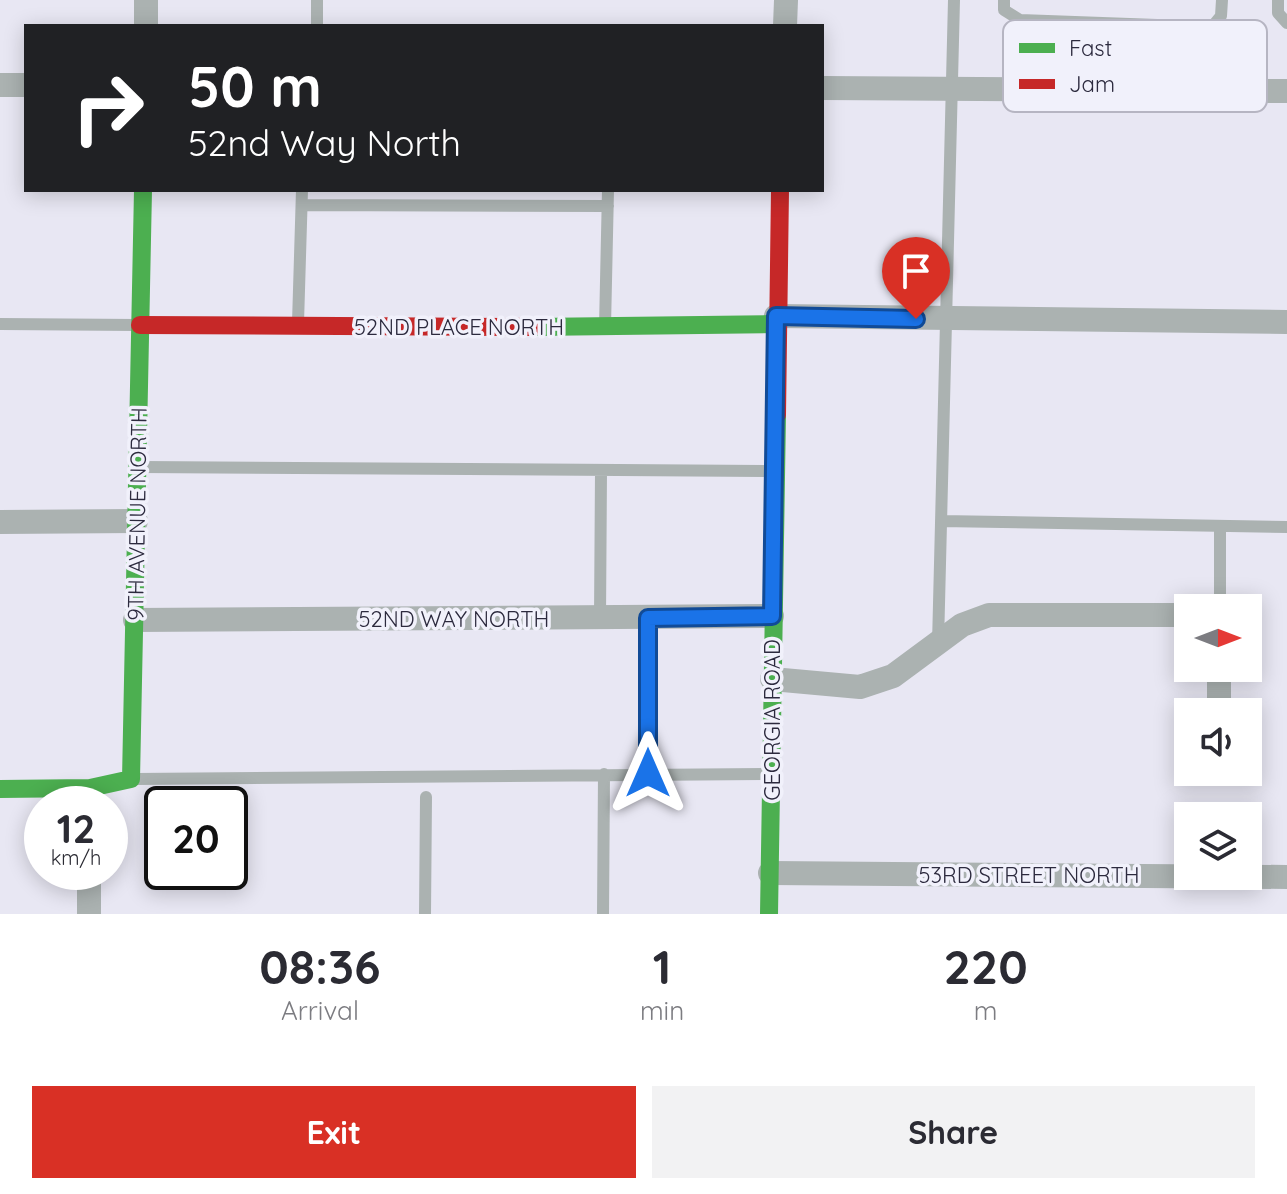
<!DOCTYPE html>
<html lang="en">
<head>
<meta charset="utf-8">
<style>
  body { margin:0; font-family:Quicksand,sans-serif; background:#f2f2f3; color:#2b2b33; height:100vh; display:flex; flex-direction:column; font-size:30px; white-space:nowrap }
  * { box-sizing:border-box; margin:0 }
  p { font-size:26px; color:#7c7c81 }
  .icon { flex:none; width:44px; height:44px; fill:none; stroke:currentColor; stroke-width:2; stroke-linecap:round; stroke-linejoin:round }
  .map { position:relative; height:914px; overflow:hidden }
  .drawer { display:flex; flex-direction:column; background:#fff; flex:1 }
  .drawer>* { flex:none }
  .hud { position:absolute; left:24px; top:24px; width:800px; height:168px; border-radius:0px; box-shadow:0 4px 20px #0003; background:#202124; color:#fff; overflow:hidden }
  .needle { width:52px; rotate:90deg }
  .tools { position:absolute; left:1174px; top:594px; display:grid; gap:16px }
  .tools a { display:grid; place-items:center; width:88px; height:88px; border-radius:0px; background:#fff; box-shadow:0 4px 20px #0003; font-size:40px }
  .speed { position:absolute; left:24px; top:786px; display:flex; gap:16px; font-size:40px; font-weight:700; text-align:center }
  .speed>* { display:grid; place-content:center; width:104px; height:104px; border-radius:50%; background:#fff; box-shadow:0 4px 20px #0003; line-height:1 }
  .speed small { font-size:20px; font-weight:400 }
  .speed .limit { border:4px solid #111; border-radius:12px; background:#fff; color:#111 }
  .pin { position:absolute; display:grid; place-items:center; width:68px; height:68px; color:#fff; margin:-82px -34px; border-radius:50% 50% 50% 0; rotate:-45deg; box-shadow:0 0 8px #0007 }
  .pin .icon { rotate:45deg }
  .me { position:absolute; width:88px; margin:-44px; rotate:0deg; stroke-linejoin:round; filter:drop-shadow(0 0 6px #0008) }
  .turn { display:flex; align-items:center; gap:28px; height:168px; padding:0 32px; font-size:36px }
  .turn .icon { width:104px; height:104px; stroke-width:2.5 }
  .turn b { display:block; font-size:56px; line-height:68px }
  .eta { display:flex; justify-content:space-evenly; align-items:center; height:136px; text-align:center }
  .eta b { font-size:48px; font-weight:700; line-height:56px }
  .cta { display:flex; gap:16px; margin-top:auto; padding:16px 32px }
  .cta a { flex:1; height:92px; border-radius:0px; background:#d93025; color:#fff; font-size:32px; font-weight:700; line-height:92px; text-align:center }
  .cta a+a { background:#f2f2f3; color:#2b2b33 }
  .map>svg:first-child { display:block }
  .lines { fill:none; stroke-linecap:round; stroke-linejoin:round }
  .lane { stroke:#abb2b1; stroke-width:12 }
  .street { stroke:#abb2b1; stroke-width:24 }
  .fast { stroke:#4caf50; stroke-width:18 }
  .jam { stroke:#c62828; stroke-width:18 }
  .route-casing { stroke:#114b97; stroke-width:20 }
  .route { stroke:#1a73e8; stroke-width:14 }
  .labels { text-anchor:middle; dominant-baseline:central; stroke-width:7; stroke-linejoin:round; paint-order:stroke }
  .street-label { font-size:22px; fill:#2c2a3e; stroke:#f1f1fb }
  .key { fill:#f1f1fb; stroke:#b6b5c2; stroke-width:2 }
  .key-label { font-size:22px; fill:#2c2a3e }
</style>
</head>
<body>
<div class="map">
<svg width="1287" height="914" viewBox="0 0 1287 914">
  <rect width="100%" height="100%" fill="#e8e7f3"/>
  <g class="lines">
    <path class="lane" d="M1004 0V10L1020 20 1212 27 1221 16 1222 0
      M1278 0V13L1287 23
      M317 26V0
      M302 205 608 206
      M298 323 302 190
      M0 324 137 325
      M605 327 608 190
      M141 467 774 471
      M941 521 1287 527
      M1220 526V608
      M648 618V773
      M600 619 601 472
      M938 644 954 0
      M135 779 768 774
      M425 914 426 797
      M603 914 604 774"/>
    <path class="street" d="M146 26V0
      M785 26 786 0
      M0 85H26
      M822 88 1287 91
      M776 316 1287 322
      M0 522 136 521
      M135 620 772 616
      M772 679 860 687 893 676 962 625 989 615H1188
      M1219 705V668
      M770 873 1287 877
      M89 914V872"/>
    <path class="fast" d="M533 327 777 324
      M0 789 90 788 131 779 143 190
      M769 914 777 415"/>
    <path class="jam" d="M140 325 533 327
      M777 415 780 190"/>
  </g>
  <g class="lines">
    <defs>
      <path id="route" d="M648 773V618L772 616 776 316 916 319"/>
    </defs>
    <use href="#route" class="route-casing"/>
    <use href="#route" class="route"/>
  </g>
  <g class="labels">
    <g class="street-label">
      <text x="459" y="327">52ND PLACE NORTH</text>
      <text transform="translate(137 514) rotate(-89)">9TH AVENUE NORTH</text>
      <text x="454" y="619">52ND WAY NORTH</text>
      <text transform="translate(772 720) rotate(-90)">GEORGIA ROAD</text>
      <text x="1029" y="875">53RD STREET NORTH</text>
    </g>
  </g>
  <rect x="1003" y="20" width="264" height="92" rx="12" class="key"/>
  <rect x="1019" y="43" width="36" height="10" fill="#4caf50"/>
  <rect x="1019" y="79" width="36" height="10" fill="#c62828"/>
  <g class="key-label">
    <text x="1069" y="56">Fast</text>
    <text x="1069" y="92">Jam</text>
  </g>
</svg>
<div class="tools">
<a><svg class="needle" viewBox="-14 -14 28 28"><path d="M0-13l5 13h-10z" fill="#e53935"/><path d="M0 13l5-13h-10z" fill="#7c7c81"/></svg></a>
<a><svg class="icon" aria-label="sound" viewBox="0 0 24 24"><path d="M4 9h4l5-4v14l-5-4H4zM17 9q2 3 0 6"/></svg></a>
<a><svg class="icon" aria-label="layers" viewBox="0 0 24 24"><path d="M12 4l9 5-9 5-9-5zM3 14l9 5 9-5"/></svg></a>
</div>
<div class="speed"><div>12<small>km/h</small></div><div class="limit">20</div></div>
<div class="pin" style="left:916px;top:319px;background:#d93025"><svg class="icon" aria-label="arrive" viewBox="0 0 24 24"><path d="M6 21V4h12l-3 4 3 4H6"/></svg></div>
<svg class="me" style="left:648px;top:773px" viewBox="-20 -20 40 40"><path d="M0-17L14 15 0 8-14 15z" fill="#1a73e8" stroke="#fff" stroke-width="4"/></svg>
<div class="hud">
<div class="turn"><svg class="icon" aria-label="right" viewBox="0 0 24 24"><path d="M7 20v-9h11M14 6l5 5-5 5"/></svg><div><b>50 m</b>52nd Way North</div></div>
</div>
</div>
<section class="drawer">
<div class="eta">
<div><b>08:36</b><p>Arrival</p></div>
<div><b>1</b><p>min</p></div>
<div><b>220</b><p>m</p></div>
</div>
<div class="cta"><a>Exit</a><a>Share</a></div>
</section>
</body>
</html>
